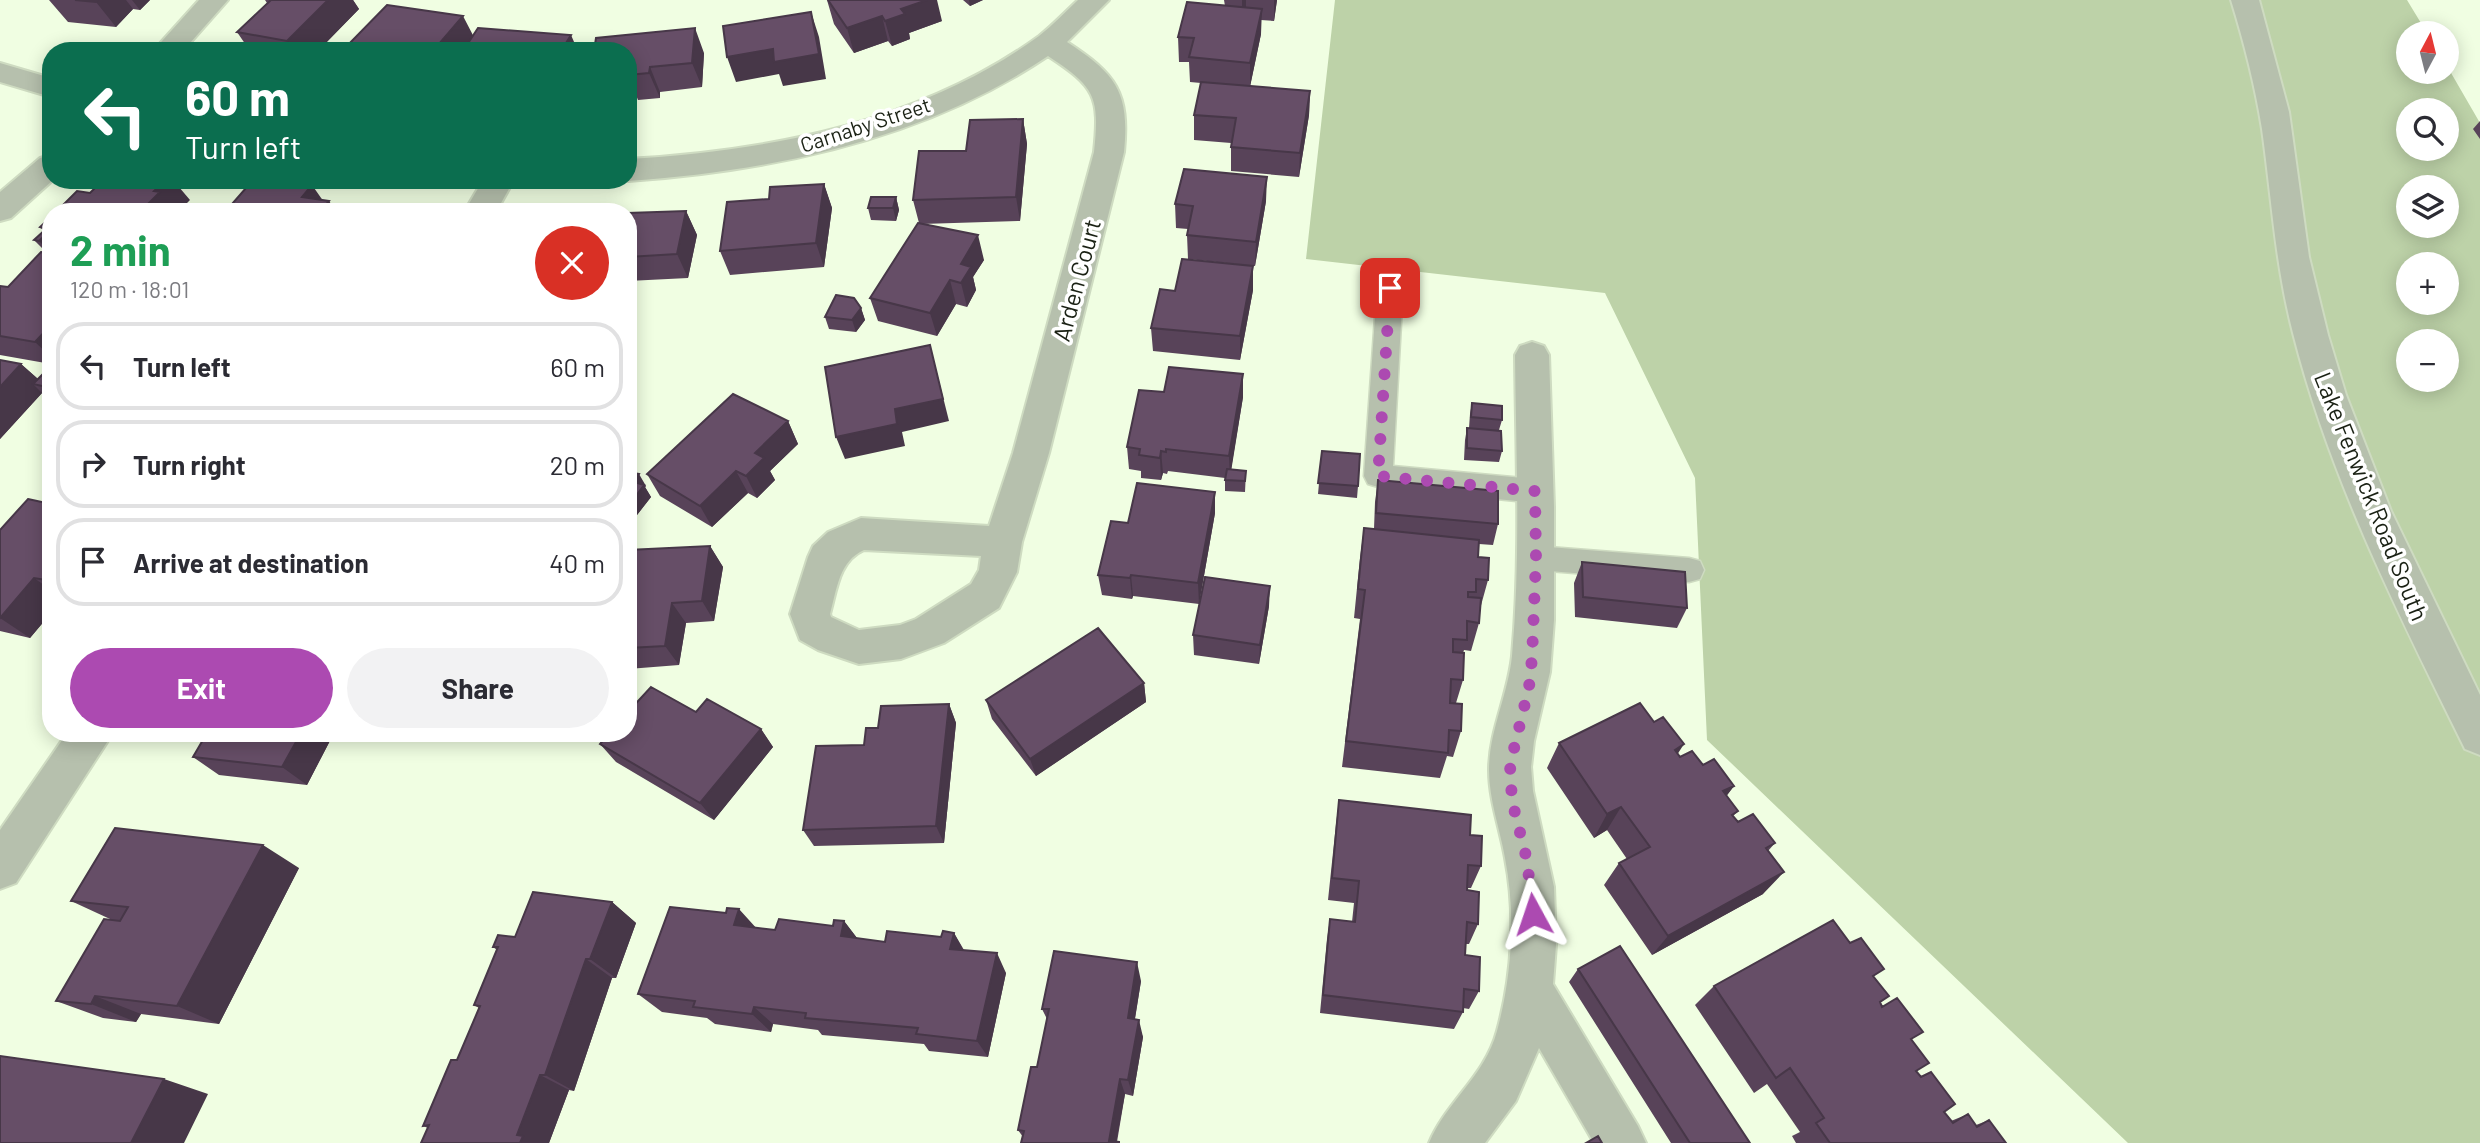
<!DOCTYPE html>
<html lang="en">
<head>
<meta charset="utf-8">
<style>
  body { margin:0; font-family:Barlow,sans-serif; background:#f2f2f3; color:#2b2b33; height:100vh; display:flex; flex-direction:column; font-size:26px; white-space:nowrap }
  * { box-sizing:border-box; margin:0 }
  p { font-size:23px; color:#7c7c81 }
  .icon { flex:none; width:38px; height:38px; fill:none; stroke:currentColor; stroke-width:2; stroke-linecap:round; stroke-linejoin:round }
  .map { position:relative; flex:1; overflow:hidden }
  .drawer { position:absolute; left:42px; top:203px; width:595px; height:539px; display:flex; flex-direction:column; background:#fff; border-radius:28px; box-shadow:0 4px 18px #0003 }
  .drawer>* { flex:none }
  .guide { position:absolute; left:42px; top:42px; width:595px; height:147px; border-radius:28px; box-shadow:0 4px 18px #0003; background:#0b6e4f; color:#fff; overflow:hidden }
  .needle { width:46px; rotate:7deg }
  .buttons { position:absolute; left:2396px; top:21px; display:grid; gap:14px }
  .buttons a { display:grid; place-items:center; width:63px; height:63px; border-radius:50%; background:#fff; box-shadow:0 4px 18px #0003; font-size:35px }
  .pin { position:absolute; display:grid; place-items:center; width:60px; height:60px; color:#fff; margin:-30px; border-radius:14px; box-shadow:0 4px 10px #0006 }
  .me { position:absolute; width:77px; margin:-38px; rotate:355deg; stroke-linejoin:round; filter:drop-shadow(0 0 5px #0008) }
  .turn { display:flex; align-items:center; gap:24px; height:147px; padding:0 28px; font-size:32px }
  .turn .icon { width:91px; height:91px; stroke-width:2.5 }
  .turn b { display:block; font-size:49px; line-height:60px }
  .round { display:grid; place-items:center; flex:none; width:74px; height:74px; border-radius:37px; background:#f2f2f3 }
  .overview { display:flex; align-items:center; justify-content:space-between; height:119px; padding:0 28px }
  h1 { font-size:42px; font-weight:700; line-height:52px; color:#1e9e55 }
  .cta { display:flex; gap:14px; margin-top:auto; padding:14px 28px }
  .cta a { flex:1; height:80px; border-radius:42px; background:#ac4ab1; color:#fff; font-size:28px; font-weight:700; line-height:80px; text-align:center }
  .cta a+a { background:#f2f2f3; color:#2b2b33 }
  ul { padding:0; list-style:none }
  li { display:flex; align-items:center; gap:21px; height:88px; margin:0 14px 10px; padding:0 14px; border:4px solid #e1e1e2; border-radius:28px }
  li div { flex:1 }
  li b { display:block; font-size:26px }
  li em { font-style:normal }
  .map>svg:first-child { display:block }
  .forest { fill:#bdd2a8; fill-rule:evenodd }
  .lines { fill:none; stroke-linecap:round; stroke-linejoin:round }
  .service-casing { stroke:#cedbc1; stroke-width:3 }
  .minor-casing { stroke:#cedbc1; stroke-width:4 }
  .tertiary-casing { stroke:#cedbc1; stroke-width:4 }
  .service { fill:#b6c0ad; fill-rule:evenodd }
  .minor { fill:#b6c0ad; fill-rule:evenodd }
  .tertiary { fill:#b6c0ad; fill-rule:evenodd }
  .wall { fill:#584359 }
  .shaded-wall { fill:#473748 }
  .building { fill:#664e67; stroke:#473748; stroke-width:2 }
  .route { stroke:#ac4ab1; stroke-width:12; stroke-dasharray:0 21.6 }
  .labels { text-anchor:middle; dominant-baseline:central; stroke-width:7; stroke-linejoin:round; paint-order:stroke }
  .far-street-label { font-size:21px; fill:#1a2114; stroke:#fff }
  .street-label { font-size:24px; fill:#1a2114; stroke:#fff }
</style>
</head>
<body>
<div class="map">
<svg width="2480" height="1143" viewBox="0 0 2480 1143">
  <rect width="100%" height="100%" fill="#f0fee2"/>
  <path class="forest" d="M1335 0H2407L2427 33H2408V72H2446L2447 66 2480 123V1143H2128L1707 740 1695 478 1605 293 1306 259ZM2408 110H2446V149H2408ZM2408 187H2446V226H2408ZM2408 264H2446V303H2408ZM2408 341H2446V380H2408Z"/>
  <g class="lines">
    <defs>
      <path id="service" d="M1390 279 1399 281 1403 288 1393 466 1535 479 1545 483 1549 491 1545 499 1535 503 1378 487 1368 484 1364 476 1377 288 1381 281Z
        M1536 546 1689 558 1700 561 1704 570 1700 579 1689 582 1536 570 1526 567 1521 558 1526 549Z"/>
      <path id="minor" d="M199 0H228L183 51H153Z
        M1078 0H1109L1067 42C1116 74 1130 92 1124 152L1049 453 1022 542 1017 572 999 608 944 643 901 659 859 664 818 650 800 640 790 614 808 557 813 546 828 532 861 518 989 526 1013 453 1094 152C1100 96 1095 87 1048 56 925 139 774 171 628 181V159C770 151 921 122 1039 36 1053 25 1065 12 1078 0ZM864 550 981 556 979 570 971 584 916 619 900 625 859 630 831 617 830 614C837 589 839 561 864 550Z
        M0 63 51 78V97L0 82Z
        M51 155V180H53L11 218 0 221V192L40 158Z
        M483 180H514L496 212H464Z
        M1532 342 1544 346 1549 355 1554 507V620L1550 672 1534 741 1531 767 1533 791 1554 887 1556 945 1553 984 1638 1126 1646 1143H1594L1539 1048 1516 1101 1485 1143H1429C1446 1102 1485 1076 1497 1031 1512 976 1516 914 1505 858 1500 829 1489 800 1489 770 1489 731 1508 695 1512 656 1521 556 1516 455 1515 355L1520 346Z
        M67 733H113L16 883 0 889V830Z"/>
      <path id="tertiary" d="M2231 0H2259L2289 112 2309 257 2328 335 2346 395 2391 511 2480 695V755L2465 749C2399 615 2330 479 2293 333 2275 263 2272 200 2262 129 2255 85 2244 42 2231 0Z"/>
    </defs>
    <use href="#service" class="service-casing"/>
    <use href="#minor" class="minor-casing"/>
    <use href="#tertiary" class="tertiary-casing"/>
    <use href="#service" class="service"/>
    <use href="#minor" class="minor"/>
    <use href="#tertiary" class="tertiary"/>
  </g>
  <path class="wall" d="M49 0H150L140 10 133 9 116 27 68 22Z
    M265 0H353L359 9 318 51H250L237 32 267 3Z
    M827 0 942 21 909 33 910 39 892 46 888 41 854 53 834 24Z
    M963 0H983L970 6Z
    M1224 0H1277L1274 21 1261 20V34L1250 86 1310 91 1309 115 1299 177 1231 171V143L1194 140V115L1201 83 1190 82 1189 62H1179L1178 37 1225 6Z
    M628 51 704 53 702 87 660 92V98L638 100 636 95 628 96Z
    M1023 119 1027 144 1020 221 922 224 984 260 973 277 976 290 967 307 956 304 937 336 878 321 870 298 919 223 913 200 966 151Z
    M2480 121V139L2473 129Z
    M824 184 832 208 824 267 730 275 720 251 769 199Z
    M896 197 899 210 896 221 871 220 868 208Z
    M1266 201 1255 266 1188 259 1187 235 1188 229 1176 228 1175 204Z
    M686 211 697 235 688 278 628 281V213Z
    M51 217V364L0 355V286L8 287 47 253 34 240 44 231 40 227Z
    M1253 266V290L1240 360 1153 351 1151 328Z
    M861 308 865 320 856 332 829 329 825 317Z
    M0 360 21 364 38 379 51 370V397L47 396 42 393 0 439Z
    M1243 374V397L1231 469 1246 471 1245 492 1225 491V478L1168 471 1167 474 1163 473 1161 480 1141 478V471L1129 469 1127 447 1164 392Z
    M1472 403 1502 420 1499 430 1502 451 1499 462 1464 460 1465 440 1467 428H1469L1470 414Z
    M788 421 798 444 770 471 775 480 757 498 748 493 712 527 660 496 647 474Z
    M1322 451 1358 486 1357 498 1318 494Z
    M628 472 646 486 645 487 651 497 637 515 628 512Z
    M1378 480 1498 524 1493 545 1479 544 1478 557 1488 580 1480 609 1479 623 1471 651 1464 650 1463 653V680L1456 703 1461 731 1453 757 1447 756 1440 778 1342 767 1360 619 1354 618 1360 558 1364 528 1374 529 1375 502Z
    M51 504V613L30 638 0 631V530Z
    M1215 513 1199 604 1133 596 1132 599 1102 595 1098 575 1128 523Z
    M710 546 723 567 714 621 686 623 679 665 628 669V550Z
    M1582 562 1687 608 1677 628 1575 617 1574 583Z
    M1269 606 1259 664 1194 655 1193 635Z
    M1144 683 1146 702 1036 776 992 719 986 700Z
    M949 704 956 723 944 843 814 846 803 830 864 745 878 728Z
    M696 712 761 729 773 747 714 820 616 762 600 744Z
    M207 733H334L307 785 219 775 193 757Z
    M1559 743 1678 754 1680 757 1703 765 1734 786 1726 796 1738 811 1733 816 1738 822 1775 843 1768 851 1763 894 1652 955 1604 885 1619 863 1627 859 1607 830 1594 838 1547 768Z
    M1339 800 1470 835 1481 866 1471 888H1467V890L1478 924 1469 944H1465V955L1479 991 1469 1009 1463 1008V1012L1454 1029 1320 1013 1327 939 1330 919 1352 922 1354 903 1328 900 1336 824Z
    M299 868 219 1024 141 1014 136 1022 103 1018 56 1001 110 919 71 901Z
    M612 902 636 923 616 978H612L574 1091 569 1090 549 1143H421L428 1128 423 1126 457 1060 479 1008 474 1005 497 950 493 947 515 937Z
    M844 921 857 938 885 942 941 937 954 933 964 950 1006 973 988 1057 929 1051 924 1044 822 1035 818 1030 773 1024 771 1032 715 1024 707 1018 662 1012 638 994 756 928 775 930 833 926Z
    M1578 969 1750 1143H1671L1569 982Z
    M1874 977 1880 1002 1911 1040 1916 1071 1951 1121 1968 1114 1976 1125 1989 1120 2006 1143H1796L1792 1136 1800 1132 1767 1084 1754 1093 1695 1005 1714 986Z
    M1141 981 1135 1019 1143 1037 1133 1096 1125 1094 1117 1142 1120 1143H1021L1023 1137 1018 1130 1037 1067 1047 1019 1042 1009Z"/>
  <path class="shaded-wall" d="M98 0H126L133 9 116 27 96 2Z
    M132 0H150L140 10Z
    M328 0H353L359 9 318 51H294L287 41Z
    M927 0H937L942 21 909 33 910 39 892 46 885 21 901 9Z
    M969 0H983L970 6Z
    M1242 0H1246V19L1242 23Z
    M1274 0H1277L1274 21Z
    M1262 9 1261 34 1250 87V63Z
    M811 12 819 37 826 79 783 86 779 74 736 82 727 57Z
    M463 16 476 41 468 51H433Z
    M882 16 888 41 854 53 847 28Z
    M695 28 704 53 702 87 692 63Z
    M571 35 578 51H561Z
    M650 67 660 92V98L649 73Z
    M1310 91 1309 115 1299 177 1300 153Z
    M1023 119 1027 144 1020 221 1016 197Z
    M1267 177 1266 201 1255 266 1256 242Z
    M165 180H173L190 200 178 212H140L154 191Z
    M824 184 832 208 824 267 816 243Z
    M312 185 326 205 329 201 337 212H313L302 197Z
    M896 197 899 210 896 221 893 208Z
    M686 211 697 235 688 278 677 254Z
    M51 230V253L39 241Z
    M978 235 984 260 973 277 976 290 967 307 961 283V264Z
    M1253 266V290L1240 360V336Z
    M950 280 956 304 937 336 930 313Z
    M861 308 865 320 856 332 852 320Z
    M51 325V357L35 342Z
    M930 345 949 421 902 432 905 446 845 459 836 437 895 409Z
    M21 364 47 387 33 384 42 393 0 439V387Z
    M1243 374V397L1230 478 1229 456Z
    M788 421 798 444 770 471 775 480 757 498 746 476 755 453Z
    M1161 451 1163 473 1161 480 1160 458Z
    M736 471 748 493 712 527 700 506Z
    M639 474 646 486 645 487 651 497 637 515 630 504 634 482Z
    M1215 492V513L1199 604 1198 583Z
    M710 546 723 567 714 621 702 601Z
    M51 574V584L46 580Z
    M1131 575 1133 596 1132 599 1130 578Z
    M34 578 51 590V613L30 638 0 618Z
    M1270 586 1269 606 1259 664 1260 645Z
    M672 603 686 623 679 665 665 646Z
    M1144 683 1146 702 1036 776 1030 759Z
    M949 704 956 723 944 843 936 826Z
    M761 729 773 747 714 820 700 803Z
    M301 733H334L307 785 282 767Z
    M1684 744 1668 769 1675 750Z
    M1734 786 1716 810 1723 791Z
    M1621 807 1607 830 1594 838 1607 814Z
    M263 845 299 868 219 1024 177 1006Z
    M1784 872 1763 894 1652 955 1668 936Z
    M612 902 636 923 616 978 590 959Z
    M739 909 758 930 734 925Z
    M844 921 860 942 841 936Z
    M954 933 965 953 950 949Z
    M997 953 1006 973 988 1057 977 1041Z
    M586 959 612 978 574 1091 545 1075Z
    M1137 962 1141 981 1132 1036 1128 1018Z
    M95 996 141 1014 136 1022 91 1004Z
    M754 1007 773 1024 771 1032 752 1014Z
    M1139 1020 1143 1037 1133 1096 1128 1080Z
    M540 1075 569 1090 549 1143H520L517 1135Z
    M164 1079 208 1094 184 1143H131Z
    M1120 1079 1125 1094 1116 1143 1109 1141Z"/>
  <path class="building" d="M75 0H98L96 2Z
    M271 0H328L287 41 237 32Z
    M828 0H927L901 9 905 14 885 21 882 16 847 28Z
    M1187 2 1262 9 1250 63 1189 57 1194 38 1178 37Z
    M387 5 463 16 433 51H407L395 49 393 51H342Z
    M811 12 819 54 774 62 773 49 727 57 723 26Z
    M478 28 571 35 561 51H463Z
    M695 28 692 63 650 67 649 73 628 75V51H594L596 38Z
    M1201 82 1310 91 1300 153 1231 147 1236 118 1194 115Z
    M1023 119 1016 197 913 200 919 151H966L970 120Z
    M1184 169 1267 177 1256 242 1187 235 1193 206 1175 204Z
    M103 180H165L154 191 160 192 140 212H56L77 191 90 193Z
    M253 180H277L312 185 302 197 329 201 320 212H225Z
    M824 184 816 243 720 251 727 202 769 199 770 187Z
    M871 197H896L893 208H868Z
    M686 211 677 254 628 257V213Z
    M51 217V230L39 241 34 240 46 229 40 227Z
    M918 223 978 235 961 264 971 267 961 283 950 280 930 313 870 298Z
    M41 252 51 254V325L35 342 0 336V286L8 287Z
    M1182 259 1253 266 1240 336 1151 328 1160 289 1175 291Z
    M836 295 854 298 861 308 852 320 825 317Z
    M930 345 943 399 895 409 897 424 836 437 825 367Z
    M0 360 21 364 0 387Z
    M1169 367 1243 374 1229 456 1166 449V452L1161 451 1160 458 1139 455 1140 449 1127 447 1139 390 1164 392Z
    M48 369 51 370V388L33 384Z
    M733 394 788 421 755 453 764 458 746 476 736 471 700 506 647 474Z
    M1472 403 1502 406V420L1471 417Z
    M1467 428 1501 431 1502 451 1467 448Z
    M1322 451 1360 454 1358 486 1318 483Z
    M1227 469 1246 471 1245 481 1225 480Z
    M628 472 639 474 634 482 644 485 630 504H628Z
    M1378 480 1498 491V524L1376 513Z
    M1137 483 1215 492 1198 583 1131 575 1130 578 1098 575 1111 521 1128 523Z
    M28 499 51 504V574L46 580 34 578 0 618V530Z
    M1364 528 1479 540 1478 557 1489 558 1488 580 1476 579V592H1468V597L1481 598 1479 623 1467 621V640L1453 639V652L1464 653 1463 680 1451 679 1450 703 1462 704 1461 731 1449 730 1448 753 1346 741 1365 590 1358 589Z
    M710 546 702 601 672 603 665 646 628 648V550Z
    M1582 562 1685 572 1687 608 1583 597Z
    M1205 577 1270 586 1260 645 1193 635Z
    M1098 628 1144 683 1030 759 986 700Z
    M651 687 696 712 707 699 761 729 700 803 600 744 609 733H628V712Z
    M1640 703 1654 722 1663 717 1684 744 1675 750 1680 757 1692 751 1703 765 1714 759 1734 786 1723 791 1738 811 1732 815 1738 822 1753 814 1775 843 1766 848 1784 872 1668 936 1619 863 1650 847 1621 807 1607 814 1559 743Z
    M949 704 936 826 803 830 816 746 864 745 866 728H878L881 706Z
    M207 733H301L282 767 193 757Z
    M1339 800 1471 815 1470 835 1482 836 1481 866 1468 865 1467 890 1479 892 1478 924 1467 922 1465 955 1480 957 1479 991 1464 989 1463 1012 1323 995 1330 919 1355 922 1359 881 1332 878Z
    M115 828 263 845 177 1006 95 996 91 1004 56 1001 104 919 120 921 128 907 71 901Z
    M533 892 612 902 590 959H586L545 1075H540L517 1135 523 1136 520 1143H421L429 1125 423 1126 451 1060H457L480 1006 474 1005 498 947H493L498 935 515 937Z
    M670 907 726 913 727 908 739 909 734 925 775 930 779 919 833 926 834 920 844 921 841 936 885 942 887 931 941 937 943 931 954 933 950 949 997 953 977 1041 916 1034 918 1028 805 1018 806 1013 754 1007 752 1014 693 1007 695 1001 638 994Z
    M1833 920 1850 943 1861 938 1884 969 1873 976 1889 996 1880 1002 1882 1007 1897 998 1923 1032 1911 1039 1929 1063 1916 1071 1921 1077 1931 1072 1955 1104 1944 1112 1953 1123 1968 1114 1977 1127 1989 1120 2006 1143H1830L1816 1123 1824 1118 1790 1068 1776 1078 1714 986Z
    M1620 946 1750 1143H1690L1578 969Z
    M1054 951 1137 962 1128 1018 1139 1020 1128 1080 1120 1079 1109 1141 1119 1142V1143H1021L1024 1131 1018 1130 1031 1067H1037L1049 1009H1042Z
    M0 1056 164 1079 131 1143H0Z
    M1598 1136 1602 1143H1586Z"/>
  <g class="lines">
    <path class="route" d="M1390 288 1378 476 1535 491 1536 558 1532 658 1529 687 1510 765 1512 801 1527 860 1533 914"/>
  </g>
  <g class="labels">
    <g class="far-street-label">
      <text transform="translate(865 124) rotate(-18)">Carnaby Street</text>
    </g>
    <g class="street-label">
      <text transform="translate(1076 280) rotate(-75)">Arden Court</text>
      <text transform="translate(2372 496) rotate(68)">Lake Fenwick Road South</text>
    </g>
  </g>
</svg>
<div class="buttons">
<a><svg class="needle" viewBox="-14 -14 28 28"><path d="M0-13l5 13h-10z" fill="#e53935"/><path d="M0 13l5-13h-10z" fill="#7c7c81"/></svg></a>
<a><svg class="icon" aria-label="search" viewBox="0 0 24 24"><circle cx="10" cy="10" r="6"/><path d="M15 15l6 6"/></svg></a>
<a><svg class="icon" aria-label="layers" viewBox="0 0 24 24"><path d="M12 4l9 5-9 5-9-5zM3 14l9 5 9-5"/></svg></a>
<a>+</a>
<a>−</a>
</div>
<div class="pin" style="left:1390px;top:288px;background:#d93025"><svg class="icon" aria-label="arrive" viewBox="0 0 24 24"><path d="M6 21V4h12l-3 4 3 4H6"/></svg></div>
<svg class="me" style="left:1533px;top:914px" viewBox="-20 -20 40 40"><path d="M0-17L14 15 0 8-14 15z" fill="#ac4ab1" stroke="#fff" stroke-width="4"/></svg>
<div class="guide">
<div class="turn"><svg class="icon" aria-label="left" viewBox="0 0 24 24"><path d="M17 20v-9H6M10 6l-5 5 5 5"/></svg><div><b>60 m</b>Turn left</div></div>
</div>
<section class="drawer">
<div class="overview"><div><h1>2 min</h1><p>120 m · 18:01</p></div><a class="round" style="background:#d93025;color:#fff"><svg class="icon" aria-label="close" viewBox="0 0 24 24"><path d="M6 6l12 12M18 6L6 18"/></svg></a></div>
<ul>
<li><svg class="icon" aria-label="left" viewBox="0 0 24 24"><path d="M17 20v-9H6M10 6l-5 5 5 5"/></svg><div><b>Turn left</b></div><em>60 m</em></li>
<li><svg class="icon" aria-label="right" viewBox="0 0 24 24"><path d="M7 20v-9h11M14 6l5 5-5 5"/></svg><div><b>Turn right</b></div><em>20 m</em></li>
<li><svg class="icon" aria-label="arrive" viewBox="0 0 24 24"><path d="M6 21V4h12l-3 4 3 4H6"/></svg><div><b>Arrive at destination</b></div><em>40 m</em></li>
</ul>
<div class="cta"><a>Exit</a><a>Share</a></div>
</section>
</div>
</body>
</html>
